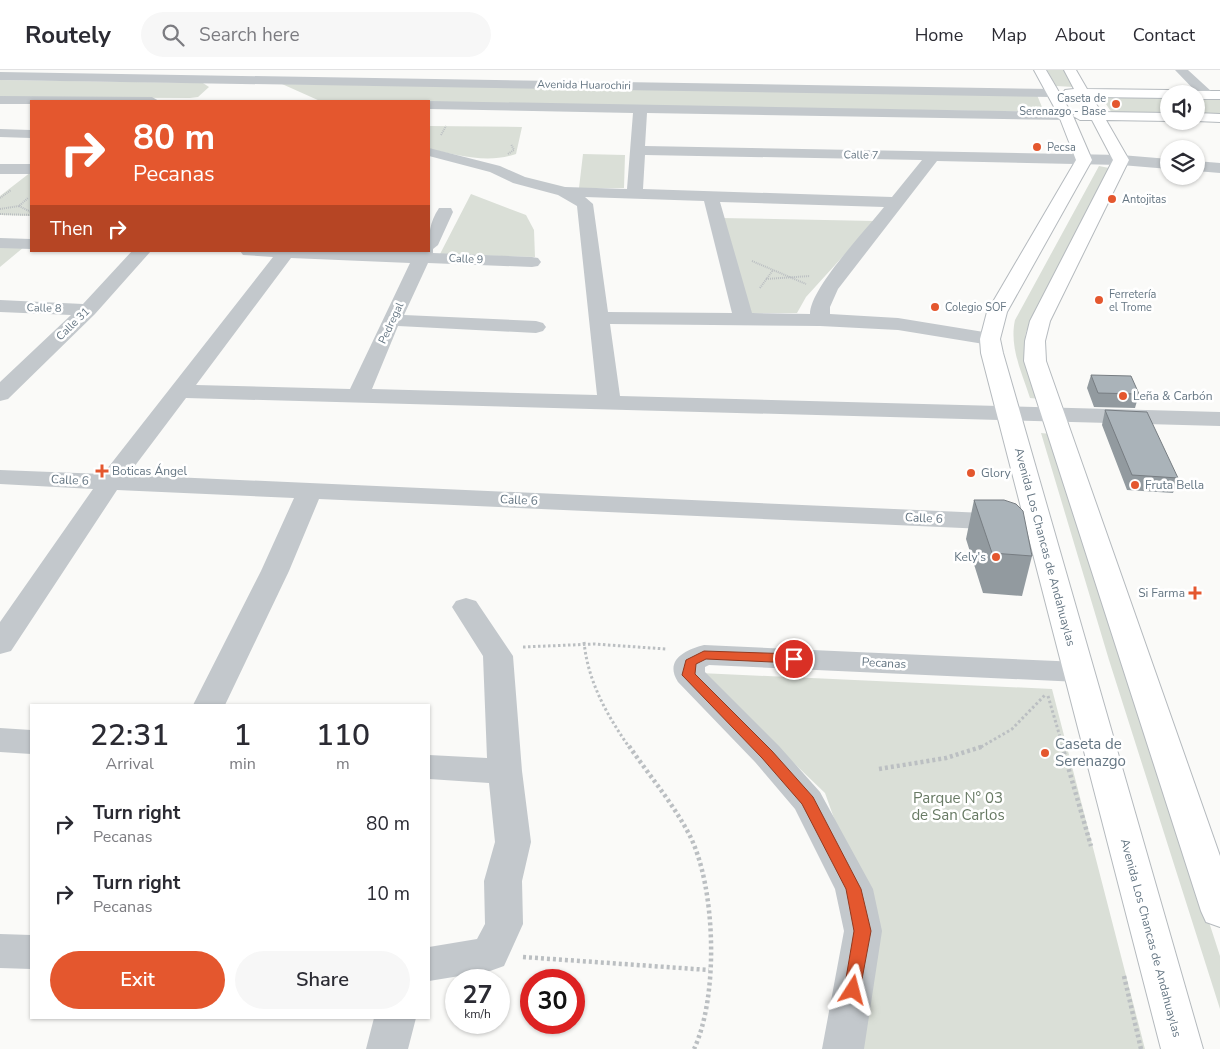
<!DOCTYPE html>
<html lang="en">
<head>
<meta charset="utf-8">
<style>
  body { margin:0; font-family:"Nunito Sans",sans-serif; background:#f7f7f7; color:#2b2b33; height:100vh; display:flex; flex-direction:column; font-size:19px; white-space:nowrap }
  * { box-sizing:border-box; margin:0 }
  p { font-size:16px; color:#7c7c81 }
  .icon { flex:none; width:28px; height:28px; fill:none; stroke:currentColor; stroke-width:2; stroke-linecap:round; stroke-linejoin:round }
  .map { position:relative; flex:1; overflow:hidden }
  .sheet { position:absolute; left:30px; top:634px; width:400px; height:315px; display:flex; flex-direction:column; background:#fff; border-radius:0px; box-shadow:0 1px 4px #0004 }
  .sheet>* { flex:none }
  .top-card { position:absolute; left:30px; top:30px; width:400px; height:152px; border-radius:0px; box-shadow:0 1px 4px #0004; background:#e4572e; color:#fff; overflow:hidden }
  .fabs { position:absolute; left:1160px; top:15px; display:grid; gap:10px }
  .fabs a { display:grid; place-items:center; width:45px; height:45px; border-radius:50%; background:#fff; box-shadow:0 1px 4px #0004; font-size:25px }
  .speed { position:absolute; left:445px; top:899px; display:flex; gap:10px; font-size:25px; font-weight:700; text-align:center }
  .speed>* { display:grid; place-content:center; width:65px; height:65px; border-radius:50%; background:#fff; box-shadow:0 1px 4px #0004; line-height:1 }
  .speed small { font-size:12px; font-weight:400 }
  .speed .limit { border:8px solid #d22; background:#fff; color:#111 }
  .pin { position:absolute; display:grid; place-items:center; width:42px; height:42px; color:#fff; margin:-21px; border:2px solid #fff; border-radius:50%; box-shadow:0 1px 5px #0007 }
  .me { position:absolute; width:55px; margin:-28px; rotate:9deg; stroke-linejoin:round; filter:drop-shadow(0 0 4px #0008) }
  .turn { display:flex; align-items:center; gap:18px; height:105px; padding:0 20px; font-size:22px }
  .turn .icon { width:65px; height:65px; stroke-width:2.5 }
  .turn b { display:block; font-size:35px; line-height:42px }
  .then { display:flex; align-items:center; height:48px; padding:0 20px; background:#0003; gap:10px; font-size:19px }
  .eta { display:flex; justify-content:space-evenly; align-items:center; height:85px; text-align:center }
  .eta b { font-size:30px; font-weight:600; line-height:35px }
  .primary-button { display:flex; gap:10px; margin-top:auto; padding:10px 20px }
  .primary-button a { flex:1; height:58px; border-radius:30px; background:#e4572e; color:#fff; font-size:20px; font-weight:600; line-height:58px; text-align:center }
  .primary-button a+a { background:#f7f7f7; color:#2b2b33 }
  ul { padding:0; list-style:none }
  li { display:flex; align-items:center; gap:15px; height:70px; padding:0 20px }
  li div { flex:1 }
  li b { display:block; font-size:19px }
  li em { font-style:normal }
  header { display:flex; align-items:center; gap:30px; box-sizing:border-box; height:70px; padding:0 25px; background:#fff; border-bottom:1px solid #e1e1e2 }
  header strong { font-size:24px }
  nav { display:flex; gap:28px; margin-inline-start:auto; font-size:18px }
  .search { width:350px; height:45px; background:#f7f7f7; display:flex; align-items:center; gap:12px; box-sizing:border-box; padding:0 18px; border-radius:28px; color:#7c7c81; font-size:19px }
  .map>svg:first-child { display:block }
  .green { fill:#dadfd7 }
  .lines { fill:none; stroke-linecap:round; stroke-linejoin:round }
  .major-casing { stroke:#b5babe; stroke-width:2 }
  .path-far2 { stroke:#bbbfc2; stroke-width:2; stroke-dasharray:1 1; stroke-linecap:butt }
  .path-far1 { stroke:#bbbfc2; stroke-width:3; stroke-dasharray:2.5 2.5; stroke-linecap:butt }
  .path { stroke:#bbbfc2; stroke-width:4.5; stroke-dasharray:3 3; stroke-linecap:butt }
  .minor { fill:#c3c8cc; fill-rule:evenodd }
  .major { fill:#fff; fill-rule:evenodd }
  .wall { fill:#929a9f }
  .building { fill:#aab3b9; stroke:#777d82 }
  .route { fill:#e4572e; stroke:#94391e }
  .poi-dot { fill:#e4572e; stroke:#fff; stroke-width:2 }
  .labels { text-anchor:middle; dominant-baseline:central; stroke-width:5; stroke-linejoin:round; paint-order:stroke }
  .far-street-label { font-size:11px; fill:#657683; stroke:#fff }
  .far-poi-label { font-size:11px; fill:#657683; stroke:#fff; text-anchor:start }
  .poi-label { font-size:12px; fill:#657683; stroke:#fff; text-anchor:start }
  .street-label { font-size:12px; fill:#657683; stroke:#fff }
  .near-poi-label { font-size:15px; fill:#657683; stroke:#fff; text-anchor:start }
  .near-park-label { font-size:15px; fill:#687a64; stroke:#fff }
</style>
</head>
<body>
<header>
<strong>Routely</strong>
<div class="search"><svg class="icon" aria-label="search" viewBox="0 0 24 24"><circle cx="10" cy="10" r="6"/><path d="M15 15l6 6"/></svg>Search here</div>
<nav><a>Home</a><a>Map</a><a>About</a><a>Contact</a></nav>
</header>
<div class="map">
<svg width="1220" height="979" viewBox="0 0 1220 979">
  <rect width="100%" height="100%" fill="#fafaf8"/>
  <path class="green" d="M1047 0H1064L1074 17 1056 16Z
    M0 10 203 13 209 17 198 27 190 28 0 27Z
    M282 14 1037 25 1044 42 320 31Z
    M1100 25 1169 26V44L1112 43Z
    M1196 26 1220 27V45H1196Z
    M429 56 522 57 516 84C487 94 458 85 429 79Z
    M583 84 625 85 624 118H579Z
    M1099 96 1109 98 1026 262 1024 276 1041 329 1030 328C1022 303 1009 277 1015 250Z
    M31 102V146L0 145V126Z
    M471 124 526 145 534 160 535 187 440 184Z
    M720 148 875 151 806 227 797 243H749Z
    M0 177H24L0 197Z
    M1041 363 1051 364 1220 886V939L1109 590Z
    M700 603 1052 619 1145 979H853L877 869 825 723Z"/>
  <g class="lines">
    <defs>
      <path id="major" d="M1034 0H1046L1073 46 1092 90 1007 242 1000 269 1003 283 1203 979H1161L981 283 980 269 987 242 1076 90 1059 46Z
        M1064 0H1076L1087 19 1169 20 1175 24H1169V28L1092 27 1101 42 1169 43V51L1106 50 1129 90 1050 251 1045 271 1046 291 1220 786V857L1206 852 1201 841 1024 291 1025 271 1030 251 1113 90 1092 50H1080L1073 46 1075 43 1087 42 1079 27 1065 26 1063 23 1065 20 1074 19Z
        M1196 21H1220V29H1196V24H1190Z
        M1196 43 1220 44V52L1196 51Z"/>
    </defs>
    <use href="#major" class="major-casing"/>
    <path class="path-far2" d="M441 65 446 56
      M508 84 514 80 511 74
      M0 128 11 120
      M19 136 31 142
      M0 139 19 136 28 128
      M0 144 31 145
      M752 191 806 214
      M766 209 810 206
      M760 218 773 200"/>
    <path class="path-far1" d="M584 572C588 612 607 645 629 677
      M523 577 594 574 666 579
      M1048 626 1063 677
      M981 677 1012 659 1045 625"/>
    <path class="path" d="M629 676C649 705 672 732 689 764 716 816 719 926 694 979
      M1062 676 1091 776
      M879 699 946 688 984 676
      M523 887 709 900
      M1124 906 1141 979"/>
    <path class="minor" d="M1175 0H1188L1212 22 1214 25 1212 28H1202Z
      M0 2 1052 19 1059 23 1052 27 0 10Z
      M0 26 152 27 159 31H31V34H0Z
      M428 31H429L1066 42 1071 43 1073 46 1071 49 1066 50 647 43 645 76 1121 85 1169 89V99L1121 95 937 91 838 219 830 237V244L898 248 990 263 997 265 1000 269 997 273 990 275 898 260 820 256 610 254 620 326 1220 342V356L186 328 128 405 1007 444 1016 446 1020 452 1016 458 1007 460 319 429 289 501 225 635H193L261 501 294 428 117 420 11 581 0 584V552L93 419 0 414V400L103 404 273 187 243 185 240 181H429C429 164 429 153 439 138H451L453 142 438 175 433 179V183L532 187 538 188 541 192 538 196 532 197 428 193 404 245 536 251 543 253 546 257 543 261 536 263 398 256 372 319 597 325 577 136 558 125 513 113 490 102 429 86V78L500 96 525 107 565 117 627 119 633 43 429 39ZM645 85 922 90 892 127 643 119ZM585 127 704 131 732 243 608 242 593 134ZM720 132 884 137C867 159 810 218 810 244L752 243ZM291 188 410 193 350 319 196 315Z
      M0 59 31 60V68L0 67Z
      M1196 91 1220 93V103L1196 101Z
      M0 94H31V104H0Z
      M0 168 31 169V179L0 178Z
      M132 181H151L95 244 8 329 0 331V312L71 245 0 242V230L83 234Z
      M466 528 476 531 513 586 522 701 531 772 522 811 523 854 504 896 490 901 429 911V877L477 869 485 854 484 811 495 772 489 713 429 709V685L487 688 483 586 452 537 456 531Z
      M704 575 1079 592 1090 595 1094 602 1090 609 1079 612 709 595 705 597V602L779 676 820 722 873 819 882 861 864 979H822L844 861 835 819 795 739 755 692 678 612C664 590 685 580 704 575Z
      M0 658 31 660V684L0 682Z
      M0 864 31 865V899L0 898Z
      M374 948H416L408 979H366Z"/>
    <use href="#major" class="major"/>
  </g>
  <path class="wall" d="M1091 305 1139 324 1135 338 1094 337 1087 318Z
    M1105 340 1178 408 1173 423 1127 420 1102 355Z
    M974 430 1032 486 1022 526 983 523 966 469Z"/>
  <path class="building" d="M1091 305 1131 306 1139 324 1098 323Z
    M1105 340 1147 342 1178 408 1132 405Z
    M974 430H1004L1016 434 1023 441 1032 486 992 483Z"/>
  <path class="route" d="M704 581 794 584 801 589 794 593 706 589 696 594 695 604 772 681 813 727 861 819 871 861 859 925 853 927 847 925 844 920 854 861 846 819 802 734 762 688 682 605 686 590Z"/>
  <g class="poi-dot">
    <circle cx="1116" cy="34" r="5"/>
    <circle cx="1037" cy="77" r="5"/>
    <circle cx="1112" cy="129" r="5"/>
    <circle cx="1099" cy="230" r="5"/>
    <circle cx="935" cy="237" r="5"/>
    <circle cx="1123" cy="326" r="5"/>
    <path d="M99.5 393.5h5v5h5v5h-5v5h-5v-5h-5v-5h5z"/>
    <circle cx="971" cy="403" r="5"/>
    <circle cx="1135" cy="415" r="5"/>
    <circle cx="996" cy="487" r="5"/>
    <path d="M1192.5 515.5h5v5h5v5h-5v5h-5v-5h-5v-5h5z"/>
    <circle cx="1045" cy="683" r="5"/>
  </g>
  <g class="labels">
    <g class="far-street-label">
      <text transform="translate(584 15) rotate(1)">Avenida Huarochiri</text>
      <text transform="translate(861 85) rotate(1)">Calle 7</text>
      <text transform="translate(466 189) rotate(3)">Calle 9</text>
      <text transform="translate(44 238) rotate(2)">Calle 8</text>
      <text transform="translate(391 253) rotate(-65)">Pedregal</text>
      <text transform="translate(73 254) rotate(-44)">Calle 31</text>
    </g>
    <g class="far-poi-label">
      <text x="1106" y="28" text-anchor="end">Caseta de<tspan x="1106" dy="13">Serenazgo - Base</tspan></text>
      <text x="1047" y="77">Pecsa</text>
      <text x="1122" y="129">Antojitas</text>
      <text x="1109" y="224">Ferretería<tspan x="1109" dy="13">el Trome</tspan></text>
      <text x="945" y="237">Colegio SOF</text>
    </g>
    <g class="poi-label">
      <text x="1133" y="326">Leña &amp; Carbón</text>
      <text x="112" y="401">Boticas Ángel</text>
      <text x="981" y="403">Glory</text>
      <text x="1145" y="415">Fruta Bella</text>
      <text x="986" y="487" text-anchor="end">Kely's</text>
      <text x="1185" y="523" text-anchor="end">Si Farma</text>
    </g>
    <g class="street-label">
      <text transform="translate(70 410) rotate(3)">Calle 6</text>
      <text transform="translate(519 430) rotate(3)">Calle 6</text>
      <text transform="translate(924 448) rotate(3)">Calle 6</text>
      <text transform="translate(1045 477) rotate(75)">Avenida Los Chancas de Andahuaylas</text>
      <text transform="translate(884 593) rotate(3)">Pecanas</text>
      <text transform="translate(1151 868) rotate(75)">Avenida Los Chancas de Andahuaylas</text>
    </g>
    <g class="near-poi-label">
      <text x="1055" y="674">Caseta de<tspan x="1055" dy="17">Serenazgo</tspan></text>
    </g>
    <g class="near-park-label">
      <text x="958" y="728">Parque N° 03<tspan x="958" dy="17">de San Carlos</tspan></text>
    </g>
  </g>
</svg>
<div class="fabs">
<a><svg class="icon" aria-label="sound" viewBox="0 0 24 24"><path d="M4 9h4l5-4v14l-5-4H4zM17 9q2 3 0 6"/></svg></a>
<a><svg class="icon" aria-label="layers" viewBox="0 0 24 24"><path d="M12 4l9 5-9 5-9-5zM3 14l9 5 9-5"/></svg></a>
</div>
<div class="speed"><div>27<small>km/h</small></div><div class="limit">30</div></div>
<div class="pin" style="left:794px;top:589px;background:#d93025"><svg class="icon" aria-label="arrive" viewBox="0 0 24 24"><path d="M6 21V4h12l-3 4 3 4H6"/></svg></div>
<svg class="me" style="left:853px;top:920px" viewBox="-20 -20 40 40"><path d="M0-17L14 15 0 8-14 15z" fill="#e4572e" stroke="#fff" stroke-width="4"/></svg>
<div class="top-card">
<div class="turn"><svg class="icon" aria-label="right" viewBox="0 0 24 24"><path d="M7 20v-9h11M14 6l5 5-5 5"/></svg><div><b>80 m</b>Pecanas</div></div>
<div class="then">Then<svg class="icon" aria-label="right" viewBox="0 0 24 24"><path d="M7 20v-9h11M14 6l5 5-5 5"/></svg></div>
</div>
<section class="sheet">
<div class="eta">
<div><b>22:31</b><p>Arrival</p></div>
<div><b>1</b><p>min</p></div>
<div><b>110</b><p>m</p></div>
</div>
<ul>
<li><svg class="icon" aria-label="right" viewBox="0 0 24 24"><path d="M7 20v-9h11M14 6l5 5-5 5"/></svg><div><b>Turn right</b><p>Pecanas</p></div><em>80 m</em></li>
<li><svg class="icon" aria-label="right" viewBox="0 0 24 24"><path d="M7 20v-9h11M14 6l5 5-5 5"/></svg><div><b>Turn right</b><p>Pecanas</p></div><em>10 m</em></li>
</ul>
<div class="primary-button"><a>Exit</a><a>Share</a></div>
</section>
</div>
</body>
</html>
